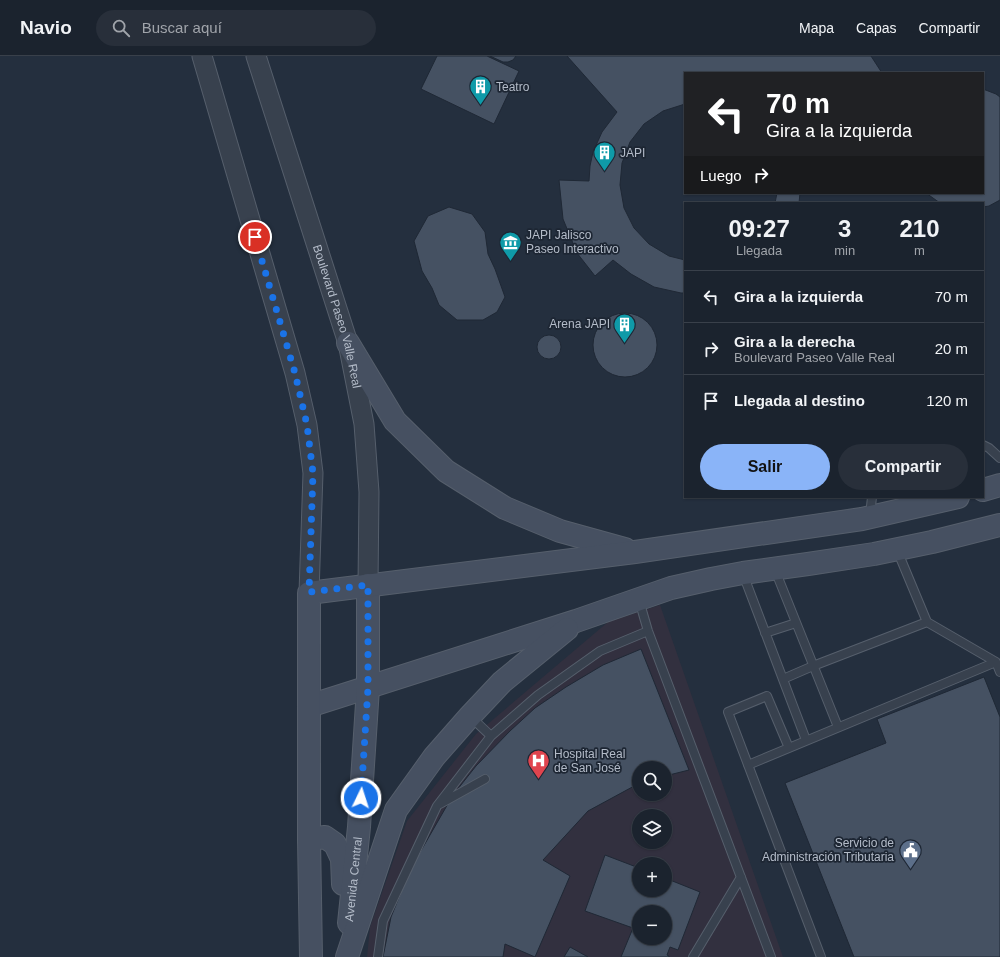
<!DOCTYPE html>
<html lang="es">
<head>
<meta charset="utf-8">
<style>
  body { margin:0; font-family:Helvetica,sans-serif; background:#282f3a; color:#f1f3f6; height:100vh; display:flex; flex-direction:column; font-size:15px; white-space:nowrap }
  * { box-sizing:border-box; margin:0 }
  p { font-size:13px; color:#a0a4aa }
  .icon { flex:none; width:22px; height:22px; fill:none; stroke:currentColor; stroke-width:2; stroke-linecap:round; stroke-linejoin:round }
  .map { position:relative; flex:1; overflow:hidden }
  .panel { position:absolute; left:684px; top:146px; width:300px; height:296px; display:flex; flex-direction:column; background:#1b232e; border-radius:0px; box-shadow:0 1px 3px #0004,0 0 0 1px #39404a }
  .panel>* { flex:none }
  .top-card { position:absolute; left:684px; top:16px; width:300px; height:122px; border-radius:0px; box-shadow:0 1px 3px #0004,0 0 0 1px #39404a; background:#202124; color:#fff; overflow:hidden }
  .controls { position:absolute; left:632px; top:705px; display:grid; gap:8px }
  .controls a { display:grid; place-items:center; width:40px; height:40px; border-radius:50%; background:#1b232e; box-shadow:0 1px 3px #0004,0 0 0 1px #39404a; font-size:20px }
  .pin { position:absolute; display:grid; place-items:center; width:34px; height:34px; color:#fff; margin:-17px; border:2px solid #fff; border-radius:50%; box-shadow:0 1px 4px #0007 }
  .me { position:absolute; width:44px; margin:-22px; rotate:4deg; stroke-linejoin:round; filter:drop-shadow(0 0 3px #0008) }
  .turn { display:flex; align-items:center; gap:14px; height:84px; padding:0 16px; font-size:18px }
  .turn .icon { width:52px; height:52px; stroke-width:2.5 }
  .turn b { display:block; font-size:28px; line-height:34px }
  .then { display:flex; align-items:center; height:38px; padding:0 16px; background:#0003; gap:8px; font-size:15px }
  .eta { display:flex; justify-content:space-evenly; align-items:center; height:68px; text-align:center }
  .eta b { font-size:24px; font-weight:700; line-height:28px }
  .primary-button { display:flex; gap:8px; margin-top:auto; padding:8px 16px }
  .primary-button a { flex:1; height:46px; border-radius:24px; background:#8ab4f8; color:#111; font-size:16px; font-weight:700; line-height:46px; text-align:center }
  .primary-button a+a { background:#282f3a; color:#f1f3f6 }
  ul { padding:0; list-style:none }
  li { display:flex; align-items:center; gap:12px; height:52px; padding:0 16px; border-top:1px solid #39404a }
  li div { flex:1 }
  li b { display:block; font-size:15px }
  li em { font-style:normal }
  header { display:flex; align-items:center; gap:24px; box-sizing:border-box; height:56px; padding:0 20px; background:#1b232e; border-bottom:1px solid #39404a }
  header strong { font-size:19px }
  nav { display:flex; gap:22px; margin-inline-start:auto; font-size:14px }
  .search { width:280px; height:36px; background:#282f3a; display:flex; align-items:center; gap:10px; box-sizing:border-box; padding:0 14px; border-radius:22px; color:#a0a4aa; font-size:15px }
  .map>svg:first-child { display:block }
  .medical { fill:#32303f; fill-rule:evenodd }
  .building { fill:#455162; stroke:#1f2835; fill-rule:evenodd }
  .lines { fill:none; stroke-linecap:round; stroke-linejoin:round }
  .service-casing { stroke:#565f6c; stroke-width:10 }
  .tertiary-casing { stroke:#565f6c; stroke-width:21 }
  .secondary-casing { stroke:#565f6c; stroke-width:24 }
  .service { stroke:#38414e; stroke-width:8 }
  .tertiary { stroke:#38414e; stroke-width:19 }
  .secondary { stroke:#465061; stroke-width:22 }
  .route { stroke:#1a73e8; stroke-width:7; stroke-dasharray:0 12.6 }
  .labels { text-anchor:middle; dominant-baseline:central; stroke-width:3.5; stroke-linejoin:round; paint-order:stroke }
  .poi-label { font-size:12px; fill:#b4bcc9; stroke:#1d2633; text-anchor:start }
  .street-label { font-size:12px; fill:#b4bcc9; stroke:#1d2633 }
</style>
</head>
<body>
<header>
<strong>Navio</strong>
<div class="search"><svg class="icon" aria-label="search" viewBox="0 0 24 24"><circle cx="10" cy="10" r="6"/><path d="M15 15l6 6"/></svg>Buscar aquí</div>
<nav><a>Mapa</a><a>Capas</a><a>Compartir</a></nav>
</header>
<div class="map">
<svg width="1000" height="901" viewBox="0 0 1000 901">
  <rect width="100%" height="100%" fill="#242f3e"/>
  <path class="medical" d="M660 549 783 901H367L370 871 407 765 476 678 608 566ZM639 712H665V738H639ZM639 760H665V786H639ZM639 808H665V834H639ZM639 856H665V882H639Z"/>
  <path class="building" d="M437 0H487L519 15 494 68 421 33Z
    M490 0H516L513 4 508 6H503Z
    M567 0H871L882 17H685V48L663 55 644 68 630 86 622 107 620 129 624 152 634 172 649 188 669 200 685 204V237H681L654 231 631 218 613 204 595 220 577 197 563 163 559 124 589 125 590 110 593 96 602 76 617 56Z
    M983 33 996 38 1000 41V144L989 150 983 151V147H940L926 137H983Z
    M777 137H800L799 147H775Z
    M449 151 472 158 485 176 488 198 495 213 505 241 497 256 483 264H457L439 249 432 232 422 215 414 185 428 160Z
    M593 289a32 32 0 1 1 64 0a32 32 0 1 1-64 0Z
    M537 291a12 12 0 1 1 24 0a12 12 0 1 1-24 0Z
    M641 593 689 714 665 720V712H639V728L636 729 588 755 543 804 570 820 535 901 505 888 503 901H383L391 861 411 812 453 739 476 710 510 675 535 652 566 631 603 609Z
    M984 621 1000 661V901H854L785 727 886 687 877 663Z
    M605 799 639 812V834H665V822L700 836 678 894 670 891 667 899 669 900V901H621L633 872 585 855ZM639 856H665V882H639Z
    M570 891 588 901H564Z"/>
  <g class="lines">
    <defs>
      <path id="service" d="M983 389 989 392 1000 402
        M870 460 872 441
        M897 494 927 566
        M775 514 838 671
        M743 518 806 684
        M639 544 648 575 771 901
        M765 577 796 567
        M996 606 1000 616
        M471 661 491 680
        M789 692 767 640 728 656 821 901
        M748 709 996 606 927 566 813 610 783 623
        M440 748 485 723
        M378 901 383 865 437 750 491 680 538 639 600 595 648 575
        M693 901 741 821"/>
      <g id="tertiary">
        <path d="M202 0 295 317 307 369 313 417 309 537"/>
        <path id="s1" d="M256 0 348 287 364 368 369 436 368 529"/>
      </g>
      <g id="secondary">
        <path d="M348 287 395 365 446 415 505 452 560 475 625 493"/>
        <path d="M983 434 1000 429"/>
        <path d="M309 650 576 565 671 532 711 523 743 517 808 508 874 498 932 486 1000 469"/>
        <path d="M309 783 325 781 335 788 342 803 343 828"/>
        <path id="s2" d="M349 867 359 771 368 632V529"/>
        <path d="M311 901 309 783V537L635 496 862 463 958 441"/>
        <path d="M347 901 396 754 434 701 470 660 502 626 567 573"/>
      </g>
    </defs>
    <use href="#service" class="service-casing"/>
    <use href="#tertiary" class="tertiary-casing"/>
    <use href="#secondary" class="secondary-casing"/>
    <use href="#service" class="service"/>
    <use href="#tertiary" class="tertiary"/>
    <use href="#secondary" class="secondary"/>
  </g>
  <g class="lines">
    <path class="route" d="M255 181 295 317 307 369 313 417 309 536 368 529V632L361 742"/>
  </g>
  <defs>
    <symbol id="building-pin" viewBox="-11 -11 22 30"><path d="M0 17L-7.5 6A9.5 9.5 0 1 1 7.5 6Z" fill="#0f9aa8" stroke="#1d2633"/><path d="M-4-6H4V6H1V3H-1V6H-4ZM-2.5-4.3h1.7v1.8h-1.7ZM.8-4.3h1.7v1.8H.8ZM-2.5-1h1.7V.8h-1.7ZM.8-1h1.7V.8H.8Z" fill="#fff"/></symbol>
    <symbol id="museum-pin" viewBox="-11 -11 22 30"><path d="M0 17L-7.5 6A9.5 9.5 0 1 1 7.5 6Z" fill="#0f9aa8" stroke="#1d2633"/><path d="M0-6L6-3V-2H-6V-3ZM-5-1h2V3h-2ZM-1-1h2V3h-2ZM3-1h2V3H3ZM-6 4H6V6H-6Z" fill="#fff"/></symbol>
    <symbol id="hospital-pin" viewBox="-11 -11 22 30"><path d="M0 17L-7.5 6A9.5 9.5 0 1 1 7.5 6Z" fill="#e0444e" stroke="#1d2633"/><path d="M-5-5h3v3.5h4V-5h3V5h-3V1.5h-4V5h-3Z" fill="#fff"/></symbol>
    <symbol id="civic-pin" viewBox="-11 -11 22 30"><path d="M0 17L-7.5 6A9.5 9.5 0 1 1 7.5 6Z" fill="#5c6f8a" stroke="#1d2633"/><path d="M-.6-6.5H3V-4.5H.6V-3L4-1V1h2V6H-6V1h2V-1L-.6-3ZM-1.2 2.5V6h2.4V2.5Z" fill="#fff"/></symbol>
  </defs>
  <g fill-rule="evenodd">
    <use href="#building-pin" x="468" y="18" width="25" height="34"/>
    <use href="#building-pin" x="592" y="84" width="25" height="34"/>
    <use href="#museum-pin" x="498" y="174" width="25" height="34"/>
    <use href="#building-pin" x="612" y="256" width="25" height="34"/>
    <use href="#hospital-pin" x="526" y="692" width="25" height="34"/>
    <use href="#civic-pin" x="898" y="782" width="25" height="34"/>
  </g>
  <g class="labels">
    <g class="poi-label">
      <text x="496" y="31">Teatro</text>
      <text x="620" y="97">JAPI</text>
      <text x="526" y="179">JAPI Jalisco<tspan x="526" dy="14">Paseo Interactivo</tspan></text>
      <text x="610" y="268" text-anchor="end">Arena JAPI</text>
      <text x="554" y="698">Hospital Real<tspan x="554" dy="14">de San José</tspan></text>
      <text x="894" y="787" text-anchor="end">Servicio de<tspan x="894" dy="14">Administración Tributaria</tspan></text>
    </g>
    <g class="street-label">
      <text stroke="none"><textPath href="#s1" startOffset="273">Boulevard Paseo Valle Real</textPath></text>
      <text stroke="none"><textPath href="#s2" startOffset="44">Avenida Central</textPath></text>
    </g>
  </g>
</svg>
<div class="controls">
<a><svg class="icon" aria-label="search" viewBox="0 0 24 24"><circle cx="10" cy="10" r="6"/><path d="M15 15l6 6"/></svg></a>
<a><svg class="icon" aria-label="layers" viewBox="0 0 24 24"><path d="M12 4l9 5-9 5-9-5zM3 14l9 5 9-5"/></svg></a>
<a>+</a>
<a>−</a>
</div>
<div class="pin" style="left:255px;top:181px;background:#d93025"><svg class="icon" aria-label="arrive" viewBox="0 0 24 24"><path d="M6 21V4h12l-3 4 3 4H6"/></svg></div>
<svg class="me" style="left:361px;top:742px" viewBox="-20 -20 40 40"><circle r="17" fill="#1a73e8" stroke="#fff" stroke-width="3"/><path d="M0-11L8 9 0 5-8 9z" fill="#fff"/></svg>
<div class="top-card">
<div class="turn"><svg class="icon" aria-label="left" viewBox="0 0 24 24"><path d="M17 20v-9H6M10 6l-5 5 5 5"/></svg><div><b>70 m</b>Gira a la izquierda</div></div>
<div class="then">Luego<svg class="icon" aria-label="right" viewBox="0 0 24 24"><path d="M7 20v-9h11M14 6l5 5-5 5"/></svg></div>
</div>
<section class="panel">
<div class="eta">
<div><b>09:27</b><p>Llegada</p></div>
<div><b>3</b><p>min</p></div>
<div><b>210</b><p>m</p></div>
</div>
<ul>
<li><svg class="icon" aria-label="left" viewBox="0 0 24 24"><path d="M17 20v-9H6M10 6l-5 5 5 5"/></svg><div><b>Gira a la izquierda</b></div><em>70 m</em></li>
<li><svg class="icon" aria-label="right" viewBox="0 0 24 24"><path d="M7 20v-9h11M14 6l5 5-5 5"/></svg><div><b>Gira a la derecha</b><p>Boulevard Paseo Valle Real</p></div><em>20 m</em></li>
<li><svg class="icon" aria-label="arrive" viewBox="0 0 24 24"><path d="M6 21V4h12l-3 4 3 4H6"/></svg><div><b>Llegada al destino</b></div><em>120 m</em></li>
</ul>
<div class="primary-button"><a>Salir</a><a>Compartir</a></div>
</section>
</div>
</body>
</html>
